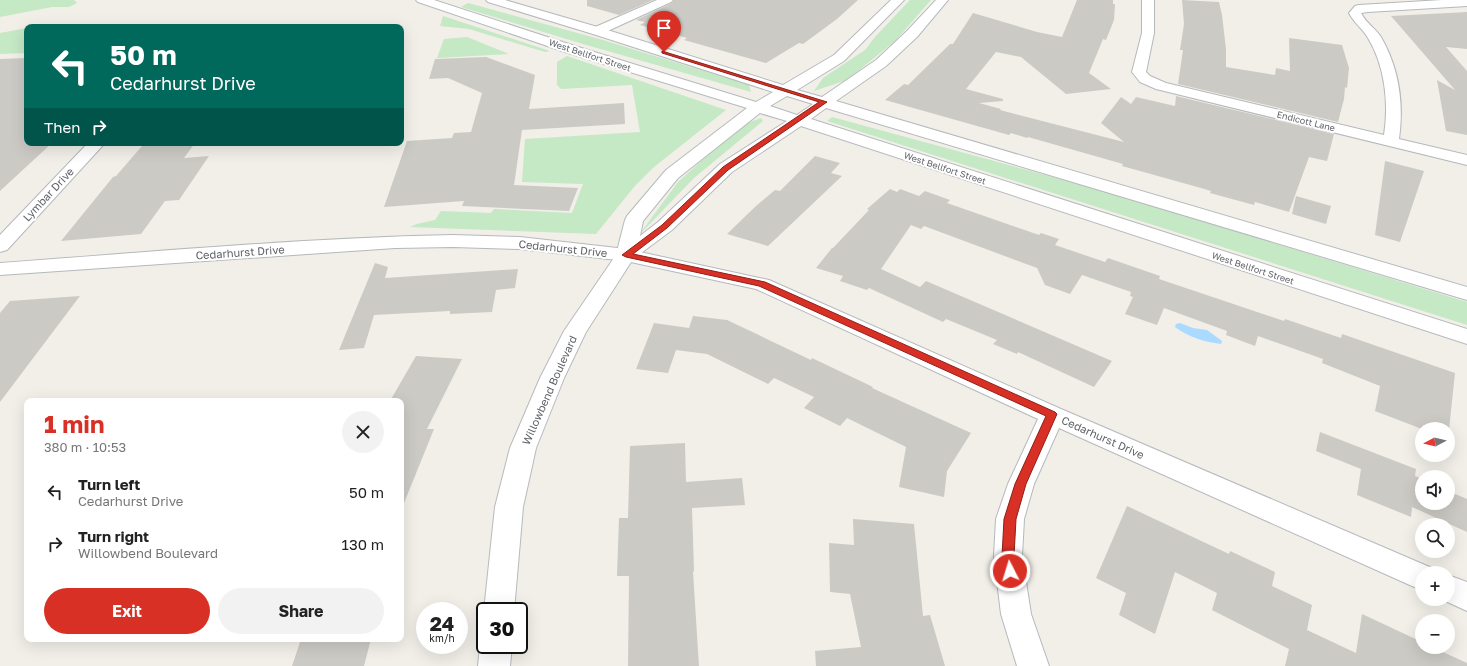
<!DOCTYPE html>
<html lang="en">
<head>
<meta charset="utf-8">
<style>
  body { margin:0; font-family:"Golos Text",sans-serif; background:#f2f2f2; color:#222; height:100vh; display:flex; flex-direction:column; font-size:15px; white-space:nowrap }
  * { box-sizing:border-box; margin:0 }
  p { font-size:13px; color:#767676 }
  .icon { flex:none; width:22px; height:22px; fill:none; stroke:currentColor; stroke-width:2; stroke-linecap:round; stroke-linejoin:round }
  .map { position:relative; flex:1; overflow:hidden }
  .panel { position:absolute; left:24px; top:398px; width:380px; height:244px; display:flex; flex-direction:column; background:#fff; border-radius:8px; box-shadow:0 4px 16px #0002 }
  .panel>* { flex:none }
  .banner { position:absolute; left:24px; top:24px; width:380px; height:122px; border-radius:8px; box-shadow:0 4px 16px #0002; background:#00695c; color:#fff; overflow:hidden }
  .needle { width:26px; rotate:263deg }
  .controls { position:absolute; left:1415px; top:422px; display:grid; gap:8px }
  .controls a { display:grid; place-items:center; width:40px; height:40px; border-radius:50%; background:#fff; box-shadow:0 4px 16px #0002; font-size:20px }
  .speed { position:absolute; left:416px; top:602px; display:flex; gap:8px; font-size:20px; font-weight:700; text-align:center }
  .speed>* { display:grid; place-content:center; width:52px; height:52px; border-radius:50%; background:#fff; box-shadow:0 4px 16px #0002; line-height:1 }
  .speed small { font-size:10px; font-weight:400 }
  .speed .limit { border:2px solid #111; border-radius:6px; background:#fff; color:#111 }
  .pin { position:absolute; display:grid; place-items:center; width:34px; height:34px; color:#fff; margin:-41px -17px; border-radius:50% 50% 50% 0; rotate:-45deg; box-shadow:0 0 4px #0007 }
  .pin .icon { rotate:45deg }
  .me { position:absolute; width:44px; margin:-22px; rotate:355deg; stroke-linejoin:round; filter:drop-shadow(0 0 3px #0008) }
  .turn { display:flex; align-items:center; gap:14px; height:84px; padding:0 20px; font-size:18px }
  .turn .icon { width:52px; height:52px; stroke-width:2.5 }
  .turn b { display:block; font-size:28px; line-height:34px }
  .then { display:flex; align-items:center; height:38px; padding:0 20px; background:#0003; gap:8px; font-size:15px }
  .round { display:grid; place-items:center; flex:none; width:42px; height:42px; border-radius:21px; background:#f2f2f2 }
  .headline { display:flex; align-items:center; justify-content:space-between; height:68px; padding:0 20px }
  h1 { font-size:24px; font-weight:700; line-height:30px; color:#d93025 }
  .primary-button { display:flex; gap:8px; margin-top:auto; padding:8px 20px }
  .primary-button a { flex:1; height:46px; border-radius:24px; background:#d93025; color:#fff; font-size:16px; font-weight:700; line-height:46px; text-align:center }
  .primary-button a+a { background:#f2f2f2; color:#222 }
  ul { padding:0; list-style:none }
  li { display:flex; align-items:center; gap:12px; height:52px; padding:0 20px }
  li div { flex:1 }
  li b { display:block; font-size:15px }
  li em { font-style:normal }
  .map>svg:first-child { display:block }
  .green { fill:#c5e8c5 }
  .water { fill:#aadaff }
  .building { fill:#cccac5 }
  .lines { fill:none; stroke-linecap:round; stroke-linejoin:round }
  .street-casing { stroke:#b5b8bc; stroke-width:2 }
  .secondary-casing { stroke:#b6babf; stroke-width:2 }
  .street { fill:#fff; fill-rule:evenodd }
  .secondary { fill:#fff; fill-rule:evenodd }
  .route { fill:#d93025; stroke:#8d1f18 }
  .labels { text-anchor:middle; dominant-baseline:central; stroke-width:4; stroke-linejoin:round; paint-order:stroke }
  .far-street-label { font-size:9px; fill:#5f6368; stroke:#fff }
  .street-label { font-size:11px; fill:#5f6368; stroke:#fff }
</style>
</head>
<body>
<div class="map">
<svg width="1467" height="666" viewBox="0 0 1467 666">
  <rect width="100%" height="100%" fill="#f1efe8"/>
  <path class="green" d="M0 0H74L77 3 69 7H52L0 17Z
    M910 0H931L896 40 847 80 814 91 823 78 865 50 875 37Z
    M468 3 603 40 749 85 751 92 583 44 461 7Z
    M443 16 550 51 545 52 469 29 440 26Z
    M27 28V53L0 54V33Z
    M467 37 509 54 437 58 444 39Z
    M567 56 726 110 654 167 634 187 596 234 410 227 417 224 435 220 441 211 491 213 494 209 572 213 583 184 522 182 525 139 640 132 632 85 561 89 557 85V62Z
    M832 117 1097 189 1467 302V325L827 121Z
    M761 118 763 121 694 178 639 235 678 182 741 125Z"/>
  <path class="water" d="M1180 323 1193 328 1207 330 1222 341 1221 344C1205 342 1188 337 1175 327L1176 324Z"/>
  <path class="building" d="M587 0H653L619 15 587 6Z
    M674 0H858L837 19 803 44 799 43 766 63 684 40 687 38 640 25 645 22 636 20 672 3Z
    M1077 0H1113V4H1115L1114 20 1106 40 1103 39 1089 73 1111 89 1066 94 1021 57 996 52 966 89 1003 99V101L979 103 1001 109 1000 110 1124 142 1101 123 1121 97 1131 104 1136 97 1175 106 1176 96 1334 134 1327 161 1309 157 1289 212 1255 202 1254 205 1210 193 1211 191 1201 188 1122 166 1123 164 1028 137 1027 138 1011 133 1009 135 885 100 904 84 908 85 950 44H953L973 13 1037 32 1062 37Z
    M1182 0 1219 2 1222 15 1226 49V67L1275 75 1276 68 1290 71 1289 38 1342 45 1349 68 1347 88 1345 87 1344 99 1338 122 1178 84 1183 50H1180L1184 24Z
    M1467 12V49L1446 47 1467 71V135L1446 131 1437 80 1455 90 1391 16Z
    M486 57 535 75 529 109 624 103 625 124 522 130 514 185 578 188 569 211 462 206 464 201 384 207 407 141 452 138 454 133 471 132 482 93 448 78 429 79 435 59Z
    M27 58V143H52L0 191V59Z
    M195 143 184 158 209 156 179 200 165 201 141 234 61 241 113 177 116 176 142 146Z
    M815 156 840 163 831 173 842 176 768 246 727 234 756 206 775 190 780 191Z
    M1385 161 1424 171 1400 242 1375 235Z
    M890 189 897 192 900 189 919 196 925 191 950 200 947 203 1039 235 1041 233 1059 239 1055 245 1105 262 1108 258 1160 276 1159 279 1284 321 1285 319 1341 338 1342 334 1455 373 1448 439V429H1422L1375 411 1380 386 1322 363 1323 359 1258 336 1255 346 1226 335 1227 331 1164 308 1157 325 1125 314 1133 297 1130 296 1131 292 1082 275 1070 294 1045 285 1037 268 924 226 921 229 911 225 881 269 920 287 926 281 1112 361 1094 387 1018 352 1017 354 993 344 997 340 946 319 943 322 869 288 867 290 840 281 843 276 816 268 832 248H833L869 210 867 209Z
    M1296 196 1331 206 1326 224 1292 214Z
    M375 263 388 267 385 278 518 269 515 288 496 290 492 312 450 314V311L374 315 364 348 339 350Z
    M80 296 0 402V313L10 301Z
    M693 316 727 320 811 360 812 358 873 387 872 388 971 433 947 471 944 497 899 487 906 447 847 418 840 426 804 408 814 397 774 378 768 384 707 354 676 350 668 373 636 369 654 323 689 328Z
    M416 356 462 359 427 429H434L402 508 401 401H390Z
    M1320 432 1416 469 1415 476 1422 479V503H1448V491L1467 499V532L1412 507 1411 517 1357 495 1361 469 1316 451Z
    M685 443 686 482 742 478 745 505 692 508 694 571 693 572 699 666H628L629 576H617L619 518H628L630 446Z
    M1127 506 1229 554 1230 551 1275 572 1272 586 1312 605 1307 630 1356 653 1362 614 1422 642V647H1432L1467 663V666H1285L1289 649 1212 610 1217 593 1175 572 1155 634 1119 615 1126 593 1096 578Z
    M853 519 914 524 923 616 930 615 945 666H816L815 651 861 647 850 594 830 592 829 543 854 545Z
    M301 639H371L364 666H292Z"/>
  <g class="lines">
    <defs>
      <path id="street" d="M657 0H673L671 2 601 34H593L591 31 593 28Z
        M1142 0H1154V33L1146 72 1150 76 1166 83 1384 135C1389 103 1385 66 1368 38 1363 29 1354 23 1349 13L1355 6 1359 5 1442 0H1467V6L1368 12 1361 13C1366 23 1375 28 1381 37 1399 68 1404 104 1399 139L1467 155V165L1156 89 1140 82 1132 72 1142 33Z
        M88 143H105L7 250 0 252V235Z
        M453 235 520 237 626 249 769 280 1061 409 1432 568 1435 573H1422V590L1412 586 1059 428 1034 484 1024 519 1022 556 1031 614 1049 666H1017L1001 614 994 556 996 519 1008 484 1038 419 756 289 626 261 520 249 453 247 395 248 0 275V263C151 252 302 238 453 235Z
        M1448 575 1467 582V611L1441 599H1448Z"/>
      <path id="secondary" d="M416 0H434L575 46 756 102 773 92 593 34 488 2 486 0H505L601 28 783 85 834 55 891 0H904L844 61 797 90 822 97 876 60 907 31 936 0H948L917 37 886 66 836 101 1467 287V300L826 108 811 119 1467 329V344L801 126 732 172 672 230 633 259 586 332 564 378 536 448 523 507 514 611H485V614L484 611 495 507 510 448 540 378 564 331 616 255 625 220 627 216 666 170 747 108 565 52 418 2ZM787 96 813 104 797 115 770 106ZM760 113 787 121 720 164 658 222 640 236 643 221 678 178Z
        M485 634V645H512L510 666H478L480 645Z"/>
    </defs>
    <use href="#street" class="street-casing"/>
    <use href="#secondary" class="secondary-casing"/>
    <use href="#street" class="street"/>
    <use href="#secondary" class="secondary"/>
  </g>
  <path class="route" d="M662 51 827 102 728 170 667 228 633 254 765 282 1055 412 1057 414 1026 484 1016 519 1014 556 1016 571 1015 574 1010 576 1006 574 1002 556 1004 519 1015 484 1046 416 759 286 626 257 622 255 662 225 723 167 819 102 662 53Z"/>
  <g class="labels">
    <g class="far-street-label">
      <text transform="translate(590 55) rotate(18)">West Bellfort Street</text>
      <text transform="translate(1306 121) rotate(14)">Endicott Lane</text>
      <text transform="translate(945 168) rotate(18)">West Bellfort Street</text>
      <text transform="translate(1253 268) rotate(18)">West Bellfort Street</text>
    </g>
    <g class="street-label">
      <text transform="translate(48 194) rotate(-47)">Lymbar Drive</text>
      <text transform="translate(563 248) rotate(6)">Cedarhurst Drive</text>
      <text transform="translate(240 252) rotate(-4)">Cedarhurst Drive</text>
      <text transform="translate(549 390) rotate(-66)">Willowbend Boulevard</text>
      <text transform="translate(1103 437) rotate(24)">Cedarhurst Drive</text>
    </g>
  </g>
</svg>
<div class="controls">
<a><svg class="needle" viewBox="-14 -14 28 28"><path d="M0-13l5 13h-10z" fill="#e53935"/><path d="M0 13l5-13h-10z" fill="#767676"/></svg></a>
<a><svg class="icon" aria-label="sound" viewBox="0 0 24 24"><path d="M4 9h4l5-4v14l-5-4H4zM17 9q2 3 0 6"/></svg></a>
<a><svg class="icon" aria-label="search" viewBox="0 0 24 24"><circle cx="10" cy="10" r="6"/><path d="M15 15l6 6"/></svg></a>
<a>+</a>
<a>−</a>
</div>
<div class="speed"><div>24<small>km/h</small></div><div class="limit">30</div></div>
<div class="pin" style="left:664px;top:52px;background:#d93025"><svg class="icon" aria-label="arrive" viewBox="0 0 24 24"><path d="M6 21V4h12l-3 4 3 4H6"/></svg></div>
<svg class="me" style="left:1010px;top:571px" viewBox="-20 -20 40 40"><circle r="17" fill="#d93025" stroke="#fff" stroke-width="3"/><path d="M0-11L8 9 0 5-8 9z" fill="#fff"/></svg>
<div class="banner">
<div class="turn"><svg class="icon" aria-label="left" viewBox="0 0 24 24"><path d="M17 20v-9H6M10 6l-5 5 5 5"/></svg><div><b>50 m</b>Cedarhurst Drive</div></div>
<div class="then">Then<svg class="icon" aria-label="right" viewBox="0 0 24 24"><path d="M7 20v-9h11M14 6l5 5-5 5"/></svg></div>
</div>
<section class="panel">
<div class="headline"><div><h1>1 min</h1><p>380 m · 10:53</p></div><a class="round"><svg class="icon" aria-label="close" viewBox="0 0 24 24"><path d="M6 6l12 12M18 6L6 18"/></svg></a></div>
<ul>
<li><svg class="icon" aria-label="left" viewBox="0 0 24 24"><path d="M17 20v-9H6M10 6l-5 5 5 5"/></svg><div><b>Turn left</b><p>Cedarhurst Drive</p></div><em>50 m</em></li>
<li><svg class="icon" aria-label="right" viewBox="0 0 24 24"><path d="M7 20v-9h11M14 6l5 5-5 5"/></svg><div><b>Turn right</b><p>Willowbend Boulevard</p></div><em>130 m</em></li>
</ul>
<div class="primary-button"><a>Exit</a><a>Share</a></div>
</section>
</div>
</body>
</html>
